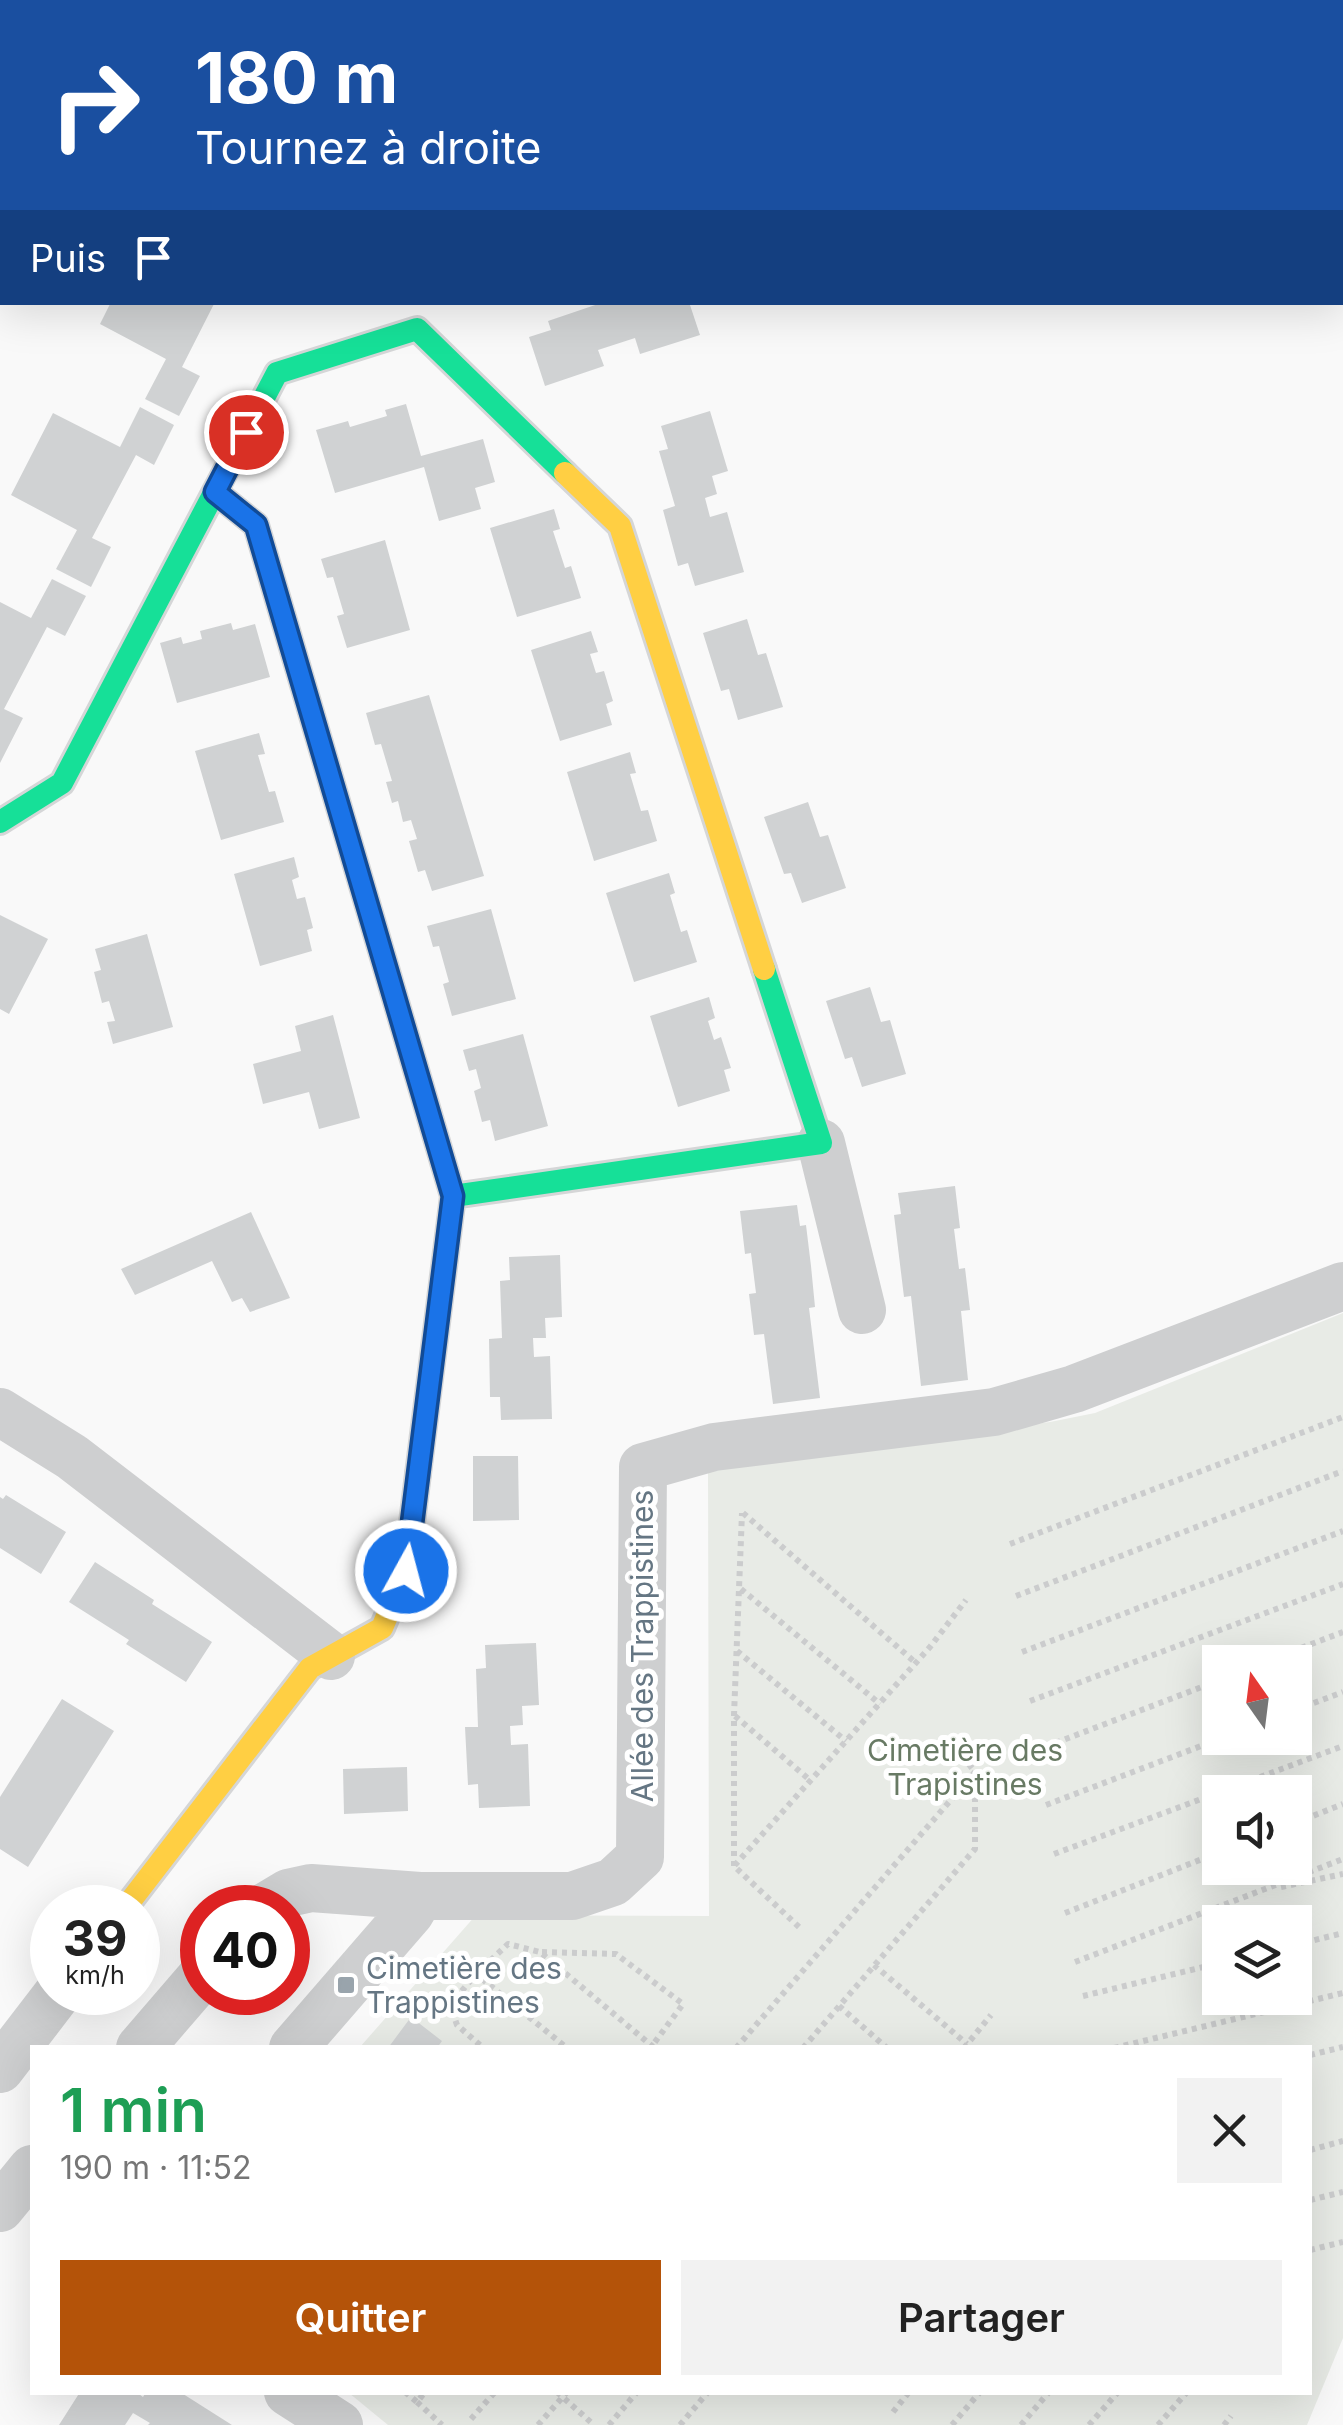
<!DOCTYPE html>
<html lang="fr">
<head>
<meta charset="utf-8">
<style>
  body { margin:0; font-family:Inter,sans-serif; background:#f2f2f2; color:#222; height:100vh; display:flex; flex-direction:column; font-size:38px; white-space:nowrap }
  * { box-sizing:border-box; margin:0 }
  p { font-size:32px; color:#767676 }
  .icon { flex:none; width:55px; height:55px; fill:none; stroke:currentColor; stroke-width:2; stroke-linecap:round; stroke-linejoin:round }
  .map { position:relative; flex:1; overflow:hidden }
  .details { position:absolute; left:30px; top:2045px; width:1282px; height:350px; display:flex; flex-direction:column; background:#fff; border-radius:0px; box-shadow:0 10px 40px #0002 }
  .details>* { flex:none }
  .banner { position:absolute; left:0px; top:0px; width:1345px; height:305px; box-shadow:0 10px 40px #0002; background:#1a4fa0; color:#fff; overflow:hidden }
  .needle { width:65px; rotate:346deg }
  .buttons { position:absolute; left:1202px; top:1645px; display:grid; gap:20px }
  .buttons a { display:grid; place-items:center; width:110px; height:110px; border-radius:0px; background:#fff; box-shadow:0 10px 40px #0002; font-size:50px }
  .speed { position:absolute; left:30px; top:1885px; display:flex; gap:20px; font-size:50px; font-weight:700; text-align:center }
  .speed>* { display:grid; place-content:center; width:130px; height:130px; border-radius:50%; background:#fff; box-shadow:0 10px 40px #0002; line-height:1 }
  .speed small { font-size:25px; font-weight:400 }
  .speed .limit { border:15px solid #d22; background:#fff; color:#111 }
  .pin { position:absolute; display:grid; place-items:center; width:85px; height:85px; color:#fff; margin:-42px; border:5px solid #fff; border-radius:50%; box-shadow:0 2px 10px #0007 }
  .me { position:absolute; width:110px; margin:-55px; rotate:7deg; stroke-linejoin:round; filter:drop-shadow(0 0 8px #0008) }
  .turn { display:flex; align-items:center; gap:35px; height:210px; padding:0 30px; font-size:45px }
  .turn .icon { width:130px; height:130px; stroke-width:2.5 }
  .turn b { display:block; font-size:70px; line-height:85px }
  .then { display:flex; align-items:center; height:95px; padding:0 30px; background:#0003; gap:20px; font-size:38px }
  .round { display:grid; place-items:center; flex:none; width:105px; height:105px; border-radius:0px; background:#f2f2f2 }
  .head { display:flex; align-items:center; justify-content:space-between; height:170px; padding:0 30px }
  h1 { font-size:60px; font-weight:600; line-height:75px; color:#1e9e55 }
  .action { display:flex; gap:20px; margin-top:auto; padding:20px 30px }
  .action a { flex:1; height:115px; border-radius:0px; background:#b45309; color:#fff; font-size:40px; font-weight:600; line-height:115px; text-align:center }
  .action a+a { background:#f2f2f2; color:#222 }
  .map>svg:first-child { display:block }
  .green { fill:#e8ebe6; fill-rule:evenodd }
  .building { fill:#d0d2d3 }
  .lines { fill:none; stroke-linecap:round; stroke-linejoin:round }
  .fast-casing { stroke:#d5d6d7; stroke-width:28 }
  .slow-casing { stroke:#d5d6d7; stroke-width:28 }
  .path { stroke:#cbcccd; stroke-width:6; stroke-dasharray:5 5; stroke-linecap:butt }
  .street { stroke:#cecfd0; stroke-width:48 }
  .fast { stroke:#16e098; stroke-width:22 }
  .slow { stroke:#ffcf43; stroke-width:22 }
  .route-casing { stroke:#114b97; stroke-width:25 }
  .route { stroke:#1a73e8; stroke-width:18 }
  .poi-dot { fill:#99a4ac; stroke:#fff; stroke-width:4 }
  .labels { text-anchor:middle; dominant-baseline:central; stroke-width:10; stroke-linejoin:round; paint-order:stroke }
  .street-label { font-size:30px; fill:#657683; stroke:#fff }
  .park-label { font-size:30px; fill:#687a64; stroke:#fff }
  .poi-label { font-size:30px; fill:#657683; stroke:#fff; text-anchor:start }
</style>
</head>
<body>
<div class="map">
<svg width="1343" height="2425" viewBox="0 0 1343 2425">
  <rect width="100%" height="100%" fill="#f9f9f9"/>
  <path class="green" d="M1343 1313V2338L1307 2425H388L349 2393 1310 2392V2048L360 2047 476 1915 709 1916 708 1467 1050 1422 1095 1413ZM1220 1662H1295V1738H1220ZM1220 1792H1295V1868H1220ZM1220 1922H1295V1998H1220Z"/>
  <path class="building" d="M111 302H215L182 367 200 376 179 416 145 399 166 359 100 324Z
    M604 302H689L700 335 640 354 635 338 598 350 604 366 545 386 529 337 551 330 548 321Z
    M406 404 421 456 483 439 495 482 475 488 481 509 439 521 424 467 335 493 316 430 348 421 350 427 387 416 385 410Z
    M140 407 174 425 154 465 136 455 92 538 111 547 91 587 56 569 77 530 11 495 53 413 120 447Z
    M710 411 728 471 712 476 717 494 705 498 710 517 727 512 744 572 695 586 688 563 678 566 663 510 675 506 659 451 668 449 661 426Z
    M554 509 560 529 553 531 565 568 571 566 581 598 517 617 490 528Z
    M385 540 410 630 347 648 337 616 344 614 333 577 327 578 321 559Z
    M52 579 86 596 65 636 47 627 4 709 23 718 0 763V602L31 618Z
    M747 619 758 655 766 653 783 707 738 720 729 689 721 691 703 633Z
    M231 623 233 630 255 624 270 677 177 703 160 643 181 637 183 644 202 639 200 631Z
    M591 631 598 652 590 654 596 673 604 671 613 701 606 704 612 725 560 741 531 650Z
    M429 695 484 876 432 891 425 870 418 872 409 841 417 839 411 820 403 822 398 801 392 803 386 782 392 781 381 744 375 745 366 713Z
    M259 733 265 754 258 755 269 792 275 791 284 822 221 840 195 751Z
    M630 752 636 773 630 774 641 811 648 810 657 841 594 861 567 772Z
    M808 802 820 837 828 835 846 888 802 903 791 873 784 874 764 817Z
    M294 857 299 877 292 880 297 899 305 897 313 928 307 930 312 951 260 966 234 874Z
    M669 873 675 893 670 895 681 932 687 930 697 962 634 982 606 893Z
    M491 909 516 999 452 1016 443 984 449 982 439 946 433 947 427 926Z
    M0 915 48 939 9 1014 0 1009Z
    M147 934 173 1027 113 1044 107 1022 115 1021 109 1001 102 1003 94 972 101 970 95 949Z
    M870 987 881 1022 890 1020 906 1074 862 1087 852 1057 845 1059 826 1001Z
    M709 997 715 1018 708 1021 714 1040 721 1037 731 1068 724 1070 730 1091 678 1107 650 1016Z
    M333 1015 360 1118 319 1129 309 1092 263 1104 253 1064 301 1051 295 1026Z
    M523 1034 548 1126 495 1141 490 1120 482 1122 474 1091 481 1088 476 1069 469 1071 463 1050Z
    M955 1186 960 1228 954 1229 959 1269 965 1268 970 1310 961 1311 968 1380 921 1386 911 1296 904 1297 894 1215 901 1214 898 1193Z
    M797 1205 800 1226 806 1225 811 1266 815 1307 809 1308 820 1398 773 1404 764 1334 754 1335 749 1294 756 1293 751 1253 745 1254 740 1211Z
    M251 1212 290 1298 250 1312 242 1298 232 1302 212 1261 135 1295 121 1269Z
    M560 1255 562 1317 545 1318 546 1338H533L534 1357 550 1356 552 1419 501 1420 500 1397H490L489 1339 502 1338 500 1281 510 1280 509 1257Z
    M473 1456H518L519 1520 473 1521Z
    M6 1495 66 1532 41 1574 0 1548V1497L3 1499Z
    M95 1562 154 1600 152 1604 212 1642 186 1682 126 1644 129 1640 69 1602Z
    M536 1643 539 1705 522 1706 523 1725 510 1726 511 1745 528 1744 530 1806 479 1808 478 1784 468 1785 465 1727H478L476 1669 486 1668 485 1645Z
    M62 1699 114 1731 28 1867 0 1849V1797Z
    M407 1767 408 1811 344 1814 343 1769Z
    M411 2017 442 2041 437 2048H388Z
    M80 2392H136L143 2397 146 2392H180L232 2425H148L150 2423 133 2413 125 2425H59Z"/>
  <g class="lines">
    <defs>
      <path id="fast" d="M215 492 256 525 453 1196 418 1474
        M0 822 62 783 277 373 417 329 565 473
        M453 1196 821 1143 764 969"/>
      <path id="slow" d="M565 473 620 526 764 969
        M125 1908 310 1668 382 1628 406 1571 418 1474"/>
    </defs>
    <use href="#fast" class="fast-casing"/>
    <use href="#slow" class="slow-casing"/>
    <path class="path" d="M743 1513 916 1663
      M1010 1544 1343 1417
      M741 1589 880 1704
      M1016 1596 1343 1471
      M737 1651 846 1741
      M1022 1652 1343 1531
      M1264 1662 1343 1632
      M1030 1701 1343 1584
      M1295 1710 1343 1692
      M735 1716 811 1781
      M1037 1750 1220 1680
      M1046 1805 1222 1738
      M1295 1823 1343 1804
      M1054 1854 1343 1746
      M734 1866V1715L742 1513
      M1281 1887 1343 1874
      M1065 1913 1220 1852
      M799 1927 734 1866 930 1647 966 1600
      M1295 1945 1343 1933
      M542 1952 616 1954 683 2004 652 2046
      M1075 1962 1343 1859
      M874 1965 967 2044
      M476 1974 508 1944 540 1952 652 2046 651 2048
      M1083 1996 1220 1963
      M839 2006 887 2048
      M480 2045 457 2025 450 2005 476 1974 567 2048
      M736 2048 975 1772 956 1748
      M803 2048 975 1849V1773
      M964 2048 991 2015
      M1114 2048 1343 1993
      M1310 2055 1343 2047
      M1310 2150 1343 2141
      M1310 2200 1343 2192
      M1310 2250 1343 2242
      M405 2392 417 2402 425 2392
      M557 2392 594 2425
      M417 2402 442 2425
      M893 2412 909 2392
      M471 2419 495 2392
      M538 2425 567 2392
      M609 2425 637 2392
      M680 2425 708 2392
      M952 2425 980 2392
      M1021 2425 1049 2392
      M1089 2425 1118 2392
      M1158 2425 1187 2392
      M1224 2425 1231 2416"/>
    <path class="street" d="M1335 0 1336 2
      M821 1143 862 1310
      M0 1412 72 1457 331 1656
      M263 1908 288 1893 311 1888 420 1896H572L613 1882 640 1857 643 1467 714 1447 994 1412 1074 1389 1343 1286
      M140 2048 202 1976
      M293 2048 410 1913 420 1896
      M0 2069 59 1992
      M0 2208 32 2169
      M288 2392 339 2425"/>
    <use href="#fast" class="fast"/>
    <use href="#slow" class="slow"/>
  </g>
  <g class="lines">
    <defs>
      <path id="route" d="M246 432 215 492 256 525 453 1196 406 1571"/>
    </defs>
    <use href="#route" class="route-casing"/>
    <use href="#route" class="route"/>
  </g>
  <rect class="poi-dot" x="336" y="1975" width="20" height="20" rx="5"/>
  <g class="labels">
    <g class="street-label">
      <text transform="translate(642 1646) rotate(-90)">Allée des Trappistines</text>
    </g>
    <g class="park-label">
      <text x="965" y="1750">Cimetière des<tspan x="965" dy="34">Trapistines</tspan></text>
    </g>
    <g class="poi-label">
      <text x="366" y="1968">Cimetière des<tspan x="366" dy="34">Trappistines</tspan></text>
    </g>
  </g>
</svg>
<div class="buttons">
<a><svg class="needle" viewBox="-14 -14 28 28"><path d="M0-13l5 13h-10z" fill="#e53935"/><path d="M0 13l5-13h-10z" fill="#767676"/></svg></a>
<a><svg class="icon" aria-label="sound" viewBox="0 0 24 24"><path d="M4 9h4l5-4v14l-5-4H4zM17 9q2 3 0 6"/></svg></a>
<a><svg class="icon" aria-label="layers" viewBox="0 0 24 24"><path d="M12 4l9 5-9 5-9-5zM3 14l9 5 9-5"/></svg></a>
</div>
<div class="speed"><div>39<small>km/h</small></div><div class="limit">40</div></div>
<div class="pin" style="left:246px;top:432px;background:#d93025"><svg class="icon" aria-label="arrive" viewBox="0 0 24 24"><path d="M6 21V4h12l-3 4 3 4H6"/></svg></div>
<svg class="me" style="left:406px;top:1571px" viewBox="-20 -20 40 40"><circle r="17" fill="#1a73e8" stroke="#fff" stroke-width="3"/><path d="M0-11L8 9 0 5-8 9z" fill="#fff"/></svg>
<div class="banner">
<div class="turn"><svg class="icon" aria-label="right" viewBox="0 0 24 24"><path d="M7 20v-9h11M14 6l5 5-5 5"/></svg><div><b>180 m</b>Tournez à droite</div></div>
<div class="then">Puis<svg class="icon" aria-label="arrive" viewBox="0 0 24 24"><path d="M6 21V4h12l-3 4 3 4H6"/></svg></div>
</div>
<section class="details">
<div class="head"><div><h1>1 min</h1><p>190 m · 11:52</p></div><a class="round"><svg class="icon" aria-label="close" viewBox="0 0 24 24"><path d="M6 6l12 12M18 6L6 18"/></svg></a></div>
<div class="action"><a>Quitter</a><a>Partager</a></div>
</section>
</div>
</body>
</html>
